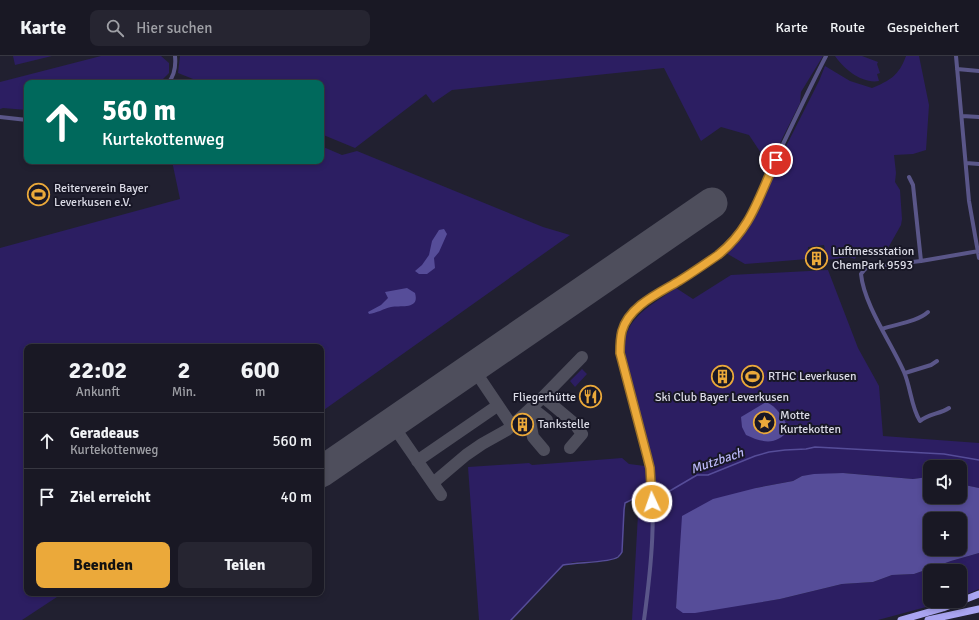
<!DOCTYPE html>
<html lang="de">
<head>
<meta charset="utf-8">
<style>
  body { margin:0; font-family:Signika,sans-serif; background:#262531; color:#f1f3f6; height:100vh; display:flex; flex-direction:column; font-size:15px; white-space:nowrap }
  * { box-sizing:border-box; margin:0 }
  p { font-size:13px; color:#9fa0a6 }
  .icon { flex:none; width:22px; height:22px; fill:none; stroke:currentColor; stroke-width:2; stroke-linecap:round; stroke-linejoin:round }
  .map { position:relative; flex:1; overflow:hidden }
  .details { position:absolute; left:24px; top:288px; width:300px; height:252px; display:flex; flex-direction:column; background:#191824; border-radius:8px; box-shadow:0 2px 6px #0003,0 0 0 1px #373741 }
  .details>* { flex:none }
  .top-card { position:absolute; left:24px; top:24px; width:300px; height:84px; border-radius:8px; box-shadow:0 2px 6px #0003,0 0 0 1px #373741; background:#00695c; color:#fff; overflow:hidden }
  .controls { position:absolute; left:923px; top:404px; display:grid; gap:8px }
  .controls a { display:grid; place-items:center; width:44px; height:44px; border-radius:8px; background:#191824; box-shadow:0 2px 6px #0003,0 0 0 1px #373741; font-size:20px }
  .pin { position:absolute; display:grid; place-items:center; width:34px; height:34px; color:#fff; margin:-17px; border:2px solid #fff; border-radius:50%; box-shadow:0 1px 4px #0007 }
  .me { position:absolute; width:44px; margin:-22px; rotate:357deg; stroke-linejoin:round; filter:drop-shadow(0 0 3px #0008) }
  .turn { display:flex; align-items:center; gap:14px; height:84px; padding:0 12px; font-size:18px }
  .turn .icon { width:52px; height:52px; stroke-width:2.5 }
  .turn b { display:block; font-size:28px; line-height:34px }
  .eta { display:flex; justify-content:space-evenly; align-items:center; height:68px; text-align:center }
  .eta b { font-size:24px; font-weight:700; line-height:28px }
  .button { display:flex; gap:8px; margin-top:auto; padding:8px 12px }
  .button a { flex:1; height:46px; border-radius:8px; background:#eba93a; color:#111; font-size:16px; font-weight:700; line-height:46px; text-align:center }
  .button a+a { background:#262531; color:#f1f3f6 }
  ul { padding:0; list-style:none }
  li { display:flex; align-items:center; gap:12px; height:56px; padding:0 12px; border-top:1px solid #373741 }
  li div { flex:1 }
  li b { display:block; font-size:15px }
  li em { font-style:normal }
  header { display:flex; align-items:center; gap:24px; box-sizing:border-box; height:56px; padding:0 20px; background:#191824; border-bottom:1px solid #373741 }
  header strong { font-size:19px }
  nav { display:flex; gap:22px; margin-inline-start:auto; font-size:14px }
  .search { width:280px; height:36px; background:#262531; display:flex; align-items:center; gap:10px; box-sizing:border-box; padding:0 14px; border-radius:8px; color:#9fa0a6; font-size:15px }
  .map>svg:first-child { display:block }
  .green { fill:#2c1e62 }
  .water { fill:#564d99; fill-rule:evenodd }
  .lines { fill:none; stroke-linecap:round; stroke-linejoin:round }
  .stream { stroke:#564d99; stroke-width:1.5 }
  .taxiway { stroke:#4e4e5c; stroke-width:12 }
  .runway { stroke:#4e4e5c; stroke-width:31 }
  .minor { stroke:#5a5689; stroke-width:4 }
  .motorway { stroke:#aaa5f1; stroke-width:7 }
  .route-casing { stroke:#996e26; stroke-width:10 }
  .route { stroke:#eba93a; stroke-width:7 }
  .labels { text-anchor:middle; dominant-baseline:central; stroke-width:4; stroke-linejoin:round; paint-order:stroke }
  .poi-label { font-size:12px; fill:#dbdbe6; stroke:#181726; text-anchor:start }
  .water-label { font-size:13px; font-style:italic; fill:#bdbafa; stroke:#181726 }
</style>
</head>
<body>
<header>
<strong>Karte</strong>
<div class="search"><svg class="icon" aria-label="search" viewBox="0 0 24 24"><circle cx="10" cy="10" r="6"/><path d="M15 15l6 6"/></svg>Hier suchen</div>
<nav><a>Karte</a><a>Route</a><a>Gespeichert</a></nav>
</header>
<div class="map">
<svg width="979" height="564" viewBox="0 0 979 564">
  <rect width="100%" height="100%" fill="#212030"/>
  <path class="green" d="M13 0H52L15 9Z
    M101 0H161L169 7V17L159 27H27V54L3 52 0 53V26Z
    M180 0H823L801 36 800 47 769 109 749 79 721 71 701 85 664 12 452 34 433 47 426 38 355 92 321 78V27H203L178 17Z
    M835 0H862L878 6 877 8 880 17 877 18 879 25C862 28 844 13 835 0Z
    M906 0H919L929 49 926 94 913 98 894 99 896 117 895 126 900 134 902 163 901 169 888 192 859 194 855 203 849 201 827 204 824 189 808 191 807 203 745 208 726 197 745 175 757 153 773 116 819 25 825 10 850 25 872 32C889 25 899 20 906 0Z
    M321 90 342 99 357 95 543 171 570 179 321 356V291H27V537H63L22 564H0V192L180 143 172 105H321Z
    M828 214 858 292 879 330 883 380 979 387V432L960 428V411H930V421L913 423 843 417 802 420 793 425 756 432 680 506 676 552 741 549 780 543 842 528 873 526 892 519 914 518 951 505 979 497V533L960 541V515H930V545H948L878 564H632L639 441 629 444 625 447 622 496C610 512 579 500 563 510 560 512 557 516 554 518 539 533 525 549 511 564H479L468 411 529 407 532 409 622 402 629 408 645 410 647 433 655 430 647 388 625 297C620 264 653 248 676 232L693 243 731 219Z
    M582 313 587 318 575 331 570 325Z"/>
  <path class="water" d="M444 173 447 178 439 196 434 202 435 212 427 218H419L415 215 422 209 429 199 432 185 439 174Z
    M407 232 415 237C420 254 401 249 391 251 383 253 377 257 369 258L368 256 381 249 388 242 385 236Z
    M766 346C777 350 784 363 789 373 777 390 763 387 746 379L742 371 741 361ZM765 360 768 362 771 369 768 372 763 373 759 371 757 367 758 364Z
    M843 417 913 423 928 421H930V441H960V428L979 432V497L951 505 914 518 892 519 873 526 842 528 780 543 695 557H683L676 552 682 460 713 443 756 432 793 425 802 420 814 418ZM930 463H960V493H930Z"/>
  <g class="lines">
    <path class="stream" d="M511 564 563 509C576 506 610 507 618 501 619 500 621 498 622 496L624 454 625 447 635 442 657 440 668 436 697 419H708L755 400 769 396 785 394 806 393 815 391 944 398 979 404"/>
    <path class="taxiway" d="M473 312 512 370
      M543 341 582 301
      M532 352 547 364
      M528 355 533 381 544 394
      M392 368 441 439
      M417 405 497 350
      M433 427 466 399 482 388 507 374 543 341 574 367 582 378 570 392"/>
    <path class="runway" d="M321 416 712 147"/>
    <path class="minor" d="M956 0 969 145 979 202
      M957 13 979 15
      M168 27C175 19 176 10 175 0
      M962 60 979 61
      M0 61 27 64
      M966 107 979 108
      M909 121 913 129 921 205
      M882 273C896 268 917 266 928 256
      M905 317 931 309 937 305
      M949 352C940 358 928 358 920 365 911 351 911 332 904 316 892 288 864 249 861 218L865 213 868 211 921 205 979 195
      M644 564C651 513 658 450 647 400L620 297C620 254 647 244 679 225 692 217 705 208 718 199 750 174 758 142 774 107 791 71 808 35 826 0"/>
    <path class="motorway" d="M901 564 943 552 979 538
      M928 564 979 553"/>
  </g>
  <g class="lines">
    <defs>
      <path id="route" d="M652 446 650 412 647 400 620 297C620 290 620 283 622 275 629 250 659 237 679 225 692 217 705 208 718 199 751 173 759 140 776 104"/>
    </defs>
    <use href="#route" class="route-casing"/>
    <use href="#route" class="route"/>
  </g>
  <defs>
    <symbol id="stadium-ring" viewBox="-11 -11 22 22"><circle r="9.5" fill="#181726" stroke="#eba93a" stroke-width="1.5"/><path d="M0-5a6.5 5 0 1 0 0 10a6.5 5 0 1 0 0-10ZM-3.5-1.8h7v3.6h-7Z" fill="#eba93a"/></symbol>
    <symbol id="building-ring" viewBox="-11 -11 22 22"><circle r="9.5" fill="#181726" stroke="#eba93a" stroke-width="1.5"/><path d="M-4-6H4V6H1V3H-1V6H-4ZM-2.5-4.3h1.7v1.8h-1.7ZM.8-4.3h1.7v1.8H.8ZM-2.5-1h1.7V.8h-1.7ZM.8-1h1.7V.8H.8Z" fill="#eba93a"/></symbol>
    <symbol id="restaurant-ring" viewBox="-11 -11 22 22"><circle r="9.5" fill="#181726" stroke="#eba93a" stroke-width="1.5"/><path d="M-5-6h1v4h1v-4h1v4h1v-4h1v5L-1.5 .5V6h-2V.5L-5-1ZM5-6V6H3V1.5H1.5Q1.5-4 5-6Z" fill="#eba93a"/></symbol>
    <symbol id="sight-ring" viewBox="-11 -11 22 22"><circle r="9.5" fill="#181726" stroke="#eba93a" stroke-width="1.5"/><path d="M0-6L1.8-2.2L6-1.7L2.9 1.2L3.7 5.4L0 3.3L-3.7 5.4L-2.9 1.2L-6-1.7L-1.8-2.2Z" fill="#eba93a"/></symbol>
  </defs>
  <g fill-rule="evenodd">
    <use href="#stadium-ring" x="26" y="126" width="25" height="25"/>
    <use href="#building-ring" x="804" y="190" width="25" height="25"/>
    <use href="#building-ring" x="710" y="308" width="25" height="25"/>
    <use href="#stadium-ring" x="740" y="308" width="25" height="25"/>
    <use href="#restaurant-ring" x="578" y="328" width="25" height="25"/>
    <use href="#sight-ring" x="752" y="354" width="25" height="25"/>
    <use href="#building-ring" x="510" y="356" width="25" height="25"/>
  </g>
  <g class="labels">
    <g class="poi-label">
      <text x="54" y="132">Reiterverein Bayer<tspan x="54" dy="14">Leverkusen e.V.</tspan></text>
      <text x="832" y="195">Luftmessstation<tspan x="832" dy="14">ChemPark 9593</tspan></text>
      <text x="768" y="320">RTHC Leverkusen</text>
      <text x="576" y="341" text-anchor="end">Fliegerhütte</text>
      <text x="722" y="341" text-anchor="middle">Ski Club Bayer Leverkusen</text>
      <text x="780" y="359">Motte<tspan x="780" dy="14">Kurtekotten</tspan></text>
      <text x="538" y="368">Tankstelle</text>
    </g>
    <g class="water-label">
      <text transform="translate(717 405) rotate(-19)">Mutzbach</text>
    </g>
  </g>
</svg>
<div class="controls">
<a><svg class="icon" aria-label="sound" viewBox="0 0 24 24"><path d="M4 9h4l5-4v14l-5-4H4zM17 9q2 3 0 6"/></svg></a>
<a>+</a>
<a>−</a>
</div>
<div class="pin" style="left:776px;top:104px;background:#d93025"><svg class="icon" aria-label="arrive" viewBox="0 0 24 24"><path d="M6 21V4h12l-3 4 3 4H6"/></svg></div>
<svg class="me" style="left:652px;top:446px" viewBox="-20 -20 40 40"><circle r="17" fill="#eba93a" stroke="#fff" stroke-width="3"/><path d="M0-11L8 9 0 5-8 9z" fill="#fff"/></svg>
<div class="top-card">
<div class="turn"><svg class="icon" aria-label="ahead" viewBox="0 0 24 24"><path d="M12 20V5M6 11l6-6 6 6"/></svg><div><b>560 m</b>Kurtekottenweg</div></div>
</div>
<section class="details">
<div class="eta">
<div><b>22:02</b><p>Ankunft</p></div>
<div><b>2</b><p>Min.</p></div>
<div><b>600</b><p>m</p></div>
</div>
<ul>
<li><svg class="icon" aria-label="ahead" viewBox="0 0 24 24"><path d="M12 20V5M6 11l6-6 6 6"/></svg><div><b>Geradeaus</b><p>Kurtekottenweg</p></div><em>560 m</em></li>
<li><svg class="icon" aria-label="arrive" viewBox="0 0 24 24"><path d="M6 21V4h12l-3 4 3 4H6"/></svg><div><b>Ziel erreicht</b></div><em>40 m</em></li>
</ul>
<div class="button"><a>Beenden</a><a>Teilen</a></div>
</section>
</div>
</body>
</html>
